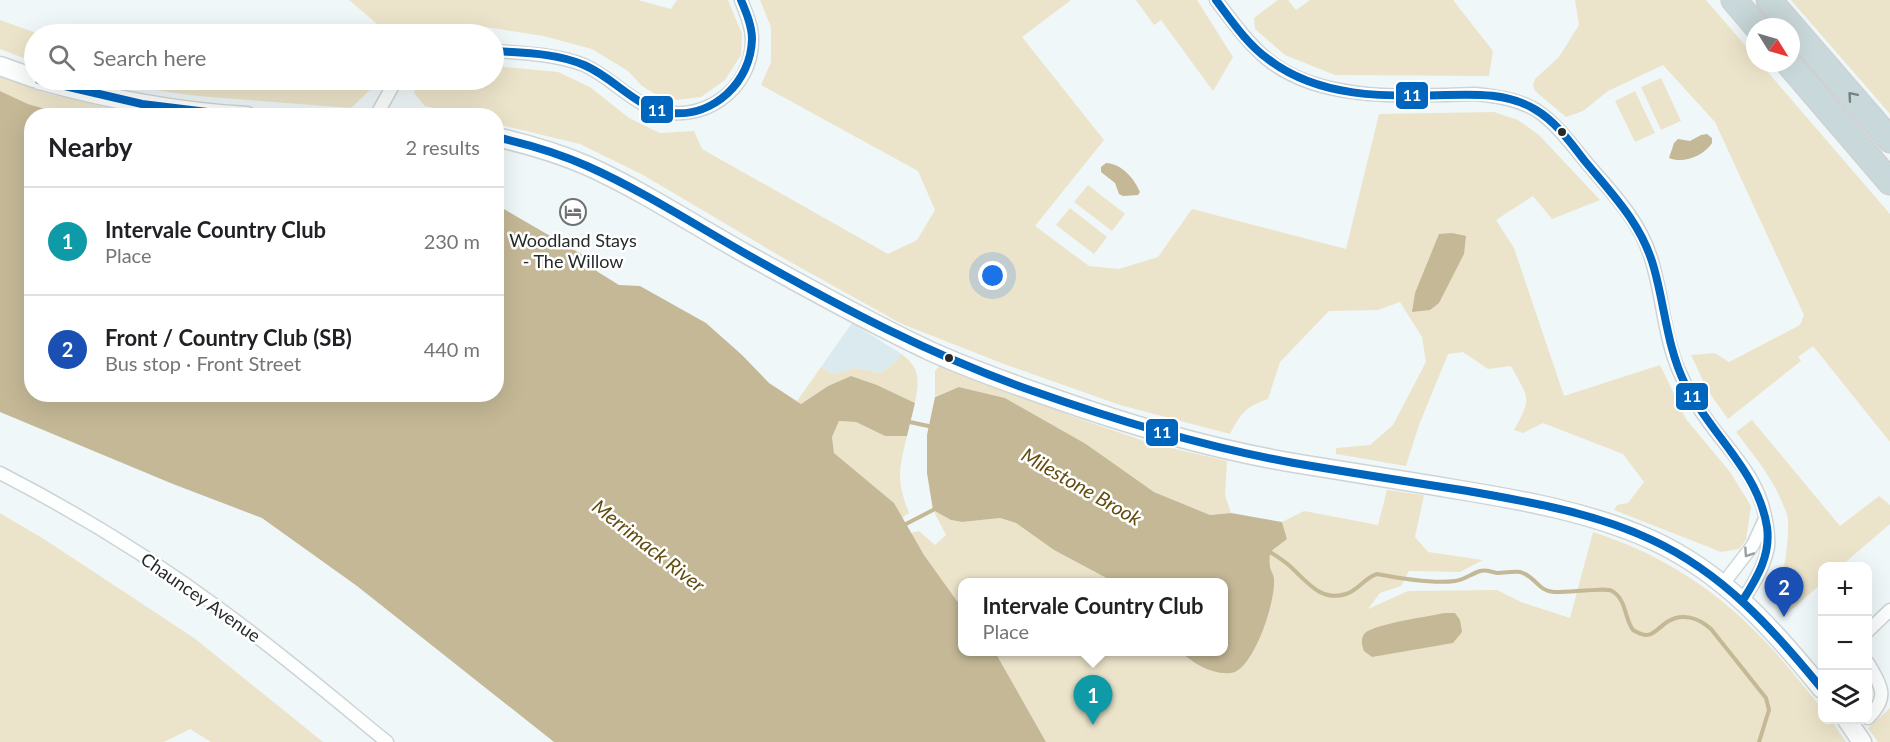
<!DOCTYPE html>
<meta charset="utf-8">
<style>
body{margin:0;font-family:Lato,sans-serif;background:#f2f2f2;color:#202124}
.controls{position:absolute;right:18px;bottom:18px;display:grid;overflow:hidden;border-radius:12px;box-shadow:0 6px 24px #0002}
.controls button{width:54px;height:54px;display:grid;place-items:center;padding:0;border:0;border-bottom:2px solid #e0e0e0;background:#fff;color:#202124;font:30px sans-serif}
.compass{position:absolute;left:1746px;top:18px;width:54px;height:54px;border-radius:50%;background:#fff;box-shadow:0 6px 24px #0002;rotate:127deg}
.you{position:absolute;left:993px;top:276px;width:21px;height:21px;margin:-15px;border:4px solid #fff;border-radius:50%;background:#1a73e8;box-shadow:0 0 0 9px #1a73e833}
.badge{display:grid;place-items:center;width:39px;height:39px;border-radius:50%;background:#6c7273;color:#fff;font-size:20px;font-weight:700}
.pin{position:absolute;translate:-50% -50px;filter:drop-shadow(0 2px 3px #0008)}
.pin::after{content:'';position:absolute;top:32px;width:21px;height:18px;background:inherit;clip-path:polygon(0 0,100% 0,50% 100%)}
.popup{position:absolute;left:958px;top:578px;width:270px;height:78px;box-sizing:border-box;display:grid;place-content:center;border-radius:12px;background:#fff;filter:drop-shadow(0 2px 4px #0005);font-size:20px;white-space:nowrap;color:#757577}
.popup b{font-size:22px;color:#202124}
.popup::after{content:'';position:absolute;left:50%;top:100%;margin-left:-12px;border:12px solid transparent;border-top-color:#fff}
.list{margin:0;padding:0;list-style:none}
h2{display:flex;justify-content:space-between;align-items:center;height:78px;margin:0;padding:0 24px;font-size:26px}
h2 small{font-size:20px;font-weight:400;color:#757577}
.list li{display:grid;grid-template-columns:39px 1fr auto;gap:18px;align-items:center;box-sizing:border-box;height:108px;padding:0 24px;border-top:2px solid #e0e0e0}
.list b{display:block;font-size:22px;white-space:nowrap}
.list p{margin:0;font-size:20px;white-space:nowrap;color:#757577}
.list em{font-size:20px;font-style:normal;color:#757577}
.icon{flex:none;width:33px;height:33px;fill:none;stroke:currentColor;stroke-width:2;stroke-linecap:round;stroke-linejoin:round}
.map{position:relative;flex:none;width:1890px;height:742px;overflow:hidden}
.search{position:absolute;background:#fff;box-shadow:0 6px 24px #0002;left:24px;top:24px;width:480px;height:66px;display:flex;align-items:center;gap:15px;box-sizing:border-box;padding:0 21px;border-radius:33px;color:#757577;font-size:22px}
.panel{position:absolute;background:#fff;box-shadow:0 6px 24px #0002;left:24px;top:108px;width:480px;height:294px;border-radius:24px}
.map>svg:first-child{display:block}
.built{fill:#daeaef}
.green{fill:#ece4ca}
.water{fill:#c4b896}
.lines{fill:none;stroke-linecap:round;stroke-linejoin:round}
.stream{stroke:#c4b896;stroke-width:4}
.street-casing{stroke:#ced4d6;stroke-width:15}
.secondary-casing{stroke:#ced4d6;stroke-width:21}
.highway-casing{stroke:#ced1d2;stroke-width:27}
.street{stroke:#fdfefe;stroke-width:12}
.secondary{stroke:#fdfefe;stroke-width:18}
.highway{stroke:#c9d8da;stroke-width:24}
.bus-1-casing{stroke:#fff;stroke-width:12}
.bus-1{stroke:#0065bd;stroke-width:8}
.oneway{stroke:#778182}
.oneway2{stroke:#9c9f9f}
.bus-dot{fill:#252a2b;stroke:#fff;stroke-width:2}
.labels{text-anchor:middle;dominant-baseline:central;stroke-width:5;stroke-linejoin:round;paint-order:stroke}
.poi-label{font-size:18px;fill:#252a2b;stroke:#fff}
.street-label{font-size:18px;fill:#252a2b;stroke:#fff}
.water-label{font-size:20px;font-style:italic;fill:#624c0e;stroke:#fff}
.line-badge{stroke:#fff;stroke-width:2}
.badge-label{font-size:16px;text-anchor:middle;font-weight:bold;fill:#fff}
</style>
<div class="map">
<svg width="1890" height="742" viewBox="0 0 1890 742">
<rect width="100%" height="100%" fill="#eff7f9"/>
<path class="built" d="M852,323L900,353L898,360L881,373L855,368L833,374L821,367Z"/>
<path class="green" d="M349,0H638L671,9L677,0H728L742,34L741,55L725,80L701,97L676,100L657,95L642,86L628,71L592,49L543,36L486,27L434,30L424,34H386L376,23Z
M760,0H1071L1022,37L1104,140L1035,226L1089,266L1119,269L1158,257L1192,209L1346,249L1379,114L1494,112L1518,120L1539,135L1600,200L1552,219L1533,196L1496,220L1514,248L1564,396L1660,365L1686,419L1730,472L1751,506L1746,540L1739,549L1721,552L1614,510L1617,505L1628,503L1644,482L1623,454L1543,423L1523,433L1514,430C1533,397 1528,398 1511,366L1488,369L1463,352L1448,354L1419,425L1406,466L1336,454V448L1370,445L1393,425L1426,362L1422,337L1400,302L1378,310L1329,311L1280,362L1268,399C1245,407 1241,413 1230,434L1120,405L1004,364L902,324L785,259L643,175L580,144L497,124L496,116L464,115L425,106L414,93L417,80H494V66L558,72L590,87L629,118L660,133L694,131L702,149L888,254L917,240L935,210L918,171L761,85L771,62V27Z
M1136,0H1197L1233,57L1213,91L1161,20L1154,25Z
M1278,0H1288L1296,10L1310,0H1453L1493,51L1489,76L1335,75L1285,55L1255,29L1254,18Z
M1575,0H1706L1755,57V63H1760L1890,214V442L1813,346L1798,357L1801,361L1728,419L1708,391L1691,355L1715,353L1729,362L1800,325L1804,315L1715,122L1663,65L1608,91L1583,111L1566,117L1535,91L1533,85L1535,79L1559,57L1579,25Z
M1791,0H1890V114Z
M0,20L39,34H34V62L0,49Z
M0,75L45,93L140,115H66L28,104L0,91Z
M1661,78L1681,121L1661,130L1641,87Z
M93,80H206L259,87L333,89L343,80H375L371,89L351,108L197,96L105,83Z
M1635,91L1655,133L1635,142L1615,101Z
M1088,185L1125,214L1112,231L1074,202Z
M1070,208L1107,237L1094,254L1056,225Z
M900,353C921,368 919,380 915,403L877,385L851,376L828,386L801,404L797,401L821,367L833,374L855,368L881,373L898,360Z
M940,365L1077,418L1150,443L1227,461L1225,495L1231,513L1210,515L1154,492L1086,444L1005,398L960,387L935,396V371Z
M1752,420L1840,526L1879,496L1890,505V524L1841,566H1822V583L1782,618C1777,582 1790,554 1788,520C1788,514 1784,508 1782,502C1770,474 1754,456 1736,432Z
M839,421L856,422L885,436H907C899,469 896,480 909,513L902,518L894,503L834,453L832,437Z
M1387,490L1424,495L1415,537L1428,552L1483,560L1460,572L1409,571L1401,586L1380,593L1368,609L1408,591L1497,590L1521,602L1570,618L1593,532C1656,552 1713,587 1759,635C1782,658 1802,684 1822,709V720H1831L1846,742H1046L995,652H1180C1198,666 1208,670 1232,673L1274,579L1269,566L1270,552L1287,539L1282,522L1304,511L1378,525Z
M933,510L951,520L962,522L1000,518L1016,523L1054,550L1114,582H962V608L924,555L911,533L919,531L935,545L946,535Z
M0,513L47,541L194,638L323,742H211L190,729L164,742H0Z
M1890,708V742H1878L1868,728Z"/>
<path class="water" d="M0,91L28,104L66,115L32,116V394H496L497,205L583,255L598,272L619,285L640,286L706,323L742,355L769,383L801,404L828,386L851,376L877,385L915,403L907,436H885L856,422L839,421L832,437L834,453L894,503L924,555L962,608V652H995L1046,742H554L357,586L262,518L173,484L0,412Z
M1707,134L1712,138V143C1704,156 1683,164 1669,158L1674,143L1678,139L1690,141L1701,135Z
M1106,163C1122,164 1134,178 1140,192L1138,195L1123,196L1119,194L1115,183L1101,172V167Z
M1452,233L1466,236L1464,254L1439,303L1430,310L1412,312L1415,293L1439,234Z
M959,387L1005,398L1086,444L1154,492L1210,515L1231,513L1282,522L1287,539L1270,552C1270,556 1269,562 1270,566C1270,570 1274,575 1274,579C1276,600 1254,670 1231,673C1211,675 1194,663 1180,652H1224V582H1114L1054,550L1016,523L1000,518L962,522L951,520L933,510L927,473V435L935,397Z
M1445,613H1455L1460,620L1462,632L1453,643L1372,657L1364,651C1362,645 1360,639 1365,633C1375,624 1430,616 1445,613Z"/>
<g class="lines">
<path class="stream" d="M905,421L933,427
M906,524L933,510
M1265,553L1270,552C1278,557 1287,563 1293,569C1308,583 1322,602 1346,594C1359,590 1364,578 1377,574C1398,578 1434,584 1455,581C1464,580 1471,574 1480,571C1486,569 1491,572 1497,573C1505,573 1513,571 1520,572C1536,576 1537,591 1554,592C1565,593 1607,587 1612,591C1627,600 1624,618 1633,630C1638,633 1645,637 1651,634C1657,631 1661,626 1667,622C1682,612 1699,618 1711,629L1766,698L1769,710L1759,742"/>
<defs>
<path id="street" d="M1216,0C1232,21 1247,42 1267,59C1320,103 1410,96 1475,94C1496,96 1517,99 1536,110C1556,123 1571,144 1586,162C1610,191 1638,218 1650,255C1663,293 1663,336 1680,373C1688,391 1698,408 1710,424C1732,454 1757,477 1765,516C1767,526 1769,536 1768,547C1764,567 1754,583 1743,600
M494,51C523,53 555,54 584,65C609,76 628,99 653,109C701,126 753,90 752,39C752,26 746,13 741,0
M376,116L396,80
M0,473C76,512 151,558 220,609C278,651 332,697 387,742
M1723,584L1753,545L1765,519
M1868,631L1890,610
M1868,663C1881,686 1890,697 1868,718"/>
<path id="secondary" d="M0,66L34,78
M39,80C108,99 175,112 247,116
M496,137C527,144 558,153 588,166C643,191 694,225 748,255C808,288 868,322 930,351C970,369 1012,384 1053,398C1132,426 1212,449 1294,463C1348,472 1401,480 1454,489C1521,500 1590,512 1652,540C1724,573 1773,629 1822,689
M1847,720L1862,742"/>
<path id="highway" d="M1734,0L1757,27
M1769,0L1890,140
M1788,63L1890,182"/>
</defs>
<use href="#street" class="street-casing"/>
<use href="#secondary" class="secondary-casing"/>
<use href="#highway" class="highway-casing"/>
<use href="#street" class="street"/>
<use href="#secondary" class="secondary"/>
<use href="#highway" class="highway"/>
<defs>
<path id="bus-1" d="M1216,0C1231,20 1247,44 1268,59C1318,98 1385,97 1446,95C1476,94 1509,93 1536,110C1556,122 1570,142 1584,160C1612,194 1642,224 1654,268C1665,307 1667,347 1685,384C1710,434 1758,470 1767,527C1771,555 1757,578 1743,600
M494,51C524,53 556,53 584,65C615,78 636,109 671,113C714,117 751,82 752,39C752,26 746,12 741,0
M39,80L142,104L240,116
M496,137C527,144 558,153 587,166C643,191 695,225 748,255C840,307 932,356 1033,391C1118,421 1205,447 1294,463C1352,473 1410,482 1468,491C1530,502 1595,513 1652,540C1723,573 1774,630 1822,689"/>
</defs>
<use href="#bus-1" class="bus-1-casing"/>
<use href="#bus-1" class="bus-1"/>
</g>
<defs><path id="oneway-chevron" d="M-2-3.5L2.5 0L-2 3.5" fill="none" stroke-width="1.6" stroke-linecap="round" stroke-linejoin="round" transform="scale(1.5)"/></defs>
<use class="oneway" href="#oneway-chevron" transform="translate(1852 96) rotate(-131)"/>
<use class="oneway2" href="#oneway-chevron" transform="translate(1748 553) rotate(124)"/>
<defs>
<symbol id="hotel-ring" viewBox="-11 -11 22 22"><circle r="9.5" fill="#fff" stroke="#6c7273" stroke-width="1.5"/><path d="M-6-4.5h1.5V1H6V5H4.5V3h-9V5H-6ZM-4 0a1.8 1.8 0 1 1 3.6 0ZM.5 0V-2.5h3Q6-2.5 6 0Z" fill="#6c7273"/></symbol>
</defs>
<g fill-rule="evenodd">
<use href="#hotel-ring" x="558" y="197" width="30" height="30"/>
</g>
<g class="bus-dot">
<circle cx="1562" cy="132" r="5"/>
<circle cx="949" cy="358" r="5"/>
</g>
<g class="labels">
<g class="poi-label">
<text x="573" y="240">Woodland Stays<tspan x="573" dy="21">- The Willow</tspan></text>
</g>
<g class="street-label">
<text transform="translate(201 597) rotate(35)">Chauncey Avenue</text>
</g>
<g class="water-label">
<text transform="translate(1082 486) rotate(30)">Milestone Brook</text>
<text transform="translate(649 545) rotate(38)">Merrimack River</text>
</g>
</g>
<g class="line-badge">
<rect x="1395" y="81" width="34" height="29" rx="6" fill="#0065bd"/>
<rect x="640" y="95" width="34" height="29" rx="6" fill="#0065bd"/>
<rect x="1675" y="382" width="34" height="29" rx="6" fill="#0065bd"/>
<rect x="1145" y="418" width="34" height="29" rx="6" fill="#0065bd"/>
</g>
<g class="badge-label">
<text x="1412" y="101">11</text>
<text x="657" y="116">11</text>
<text x="1692" y="402">11</text>
<text x="1162" y="438">11</text>
</g>
</svg>
<div class="controls">
<button>+</button>
<button>−</button>
<button><svg class="icon" aria-label="layers" viewBox="0 0 24 24"><path d="M12 4l9 5-9 5-9-5zM3 14l9 5 9-5"/></svg></button>
</div>
<svg class="compass" viewBox="-18 -18 36 36"><path d="M0-13l5 13h-10z" fill="#e53935"/><path d="M0 13l5-13h-10z" fill="#757577"/></svg>
<div class="you"></div>
<div class="pin badge" style="left:1093px;top:725px;background:#0f9aa8">1</div>
<div class="popup"><b>Intervale Country Club</b>Place</div>
<div class="pin badge" style="left:1784px;top:617px;background:#1a4fb4">2</div>
<div class="search"><svg class="icon" aria-label="search" viewBox="0 0 24 24"><circle cx="10" cy="10" r="6"/><path d="M15 15l6 6"/></svg>Search here</div>
<section class="panel">
<h2>Nearby<small>2 results</small></h2>
<ul class="list">
<li><span class="badge" style="background:#0f9aa8">1</span><div><b>Intervale Country Club</b><p>Place</p></div><em>230 m</em></li>
<li><span class="badge" style="background:#1a4fb4">2</span><div><b>Front / Country Club (SB)</b><p>Bus stop · Front Street</p></div><em>440 m</em></li>
</ul>
</section>
</div>
